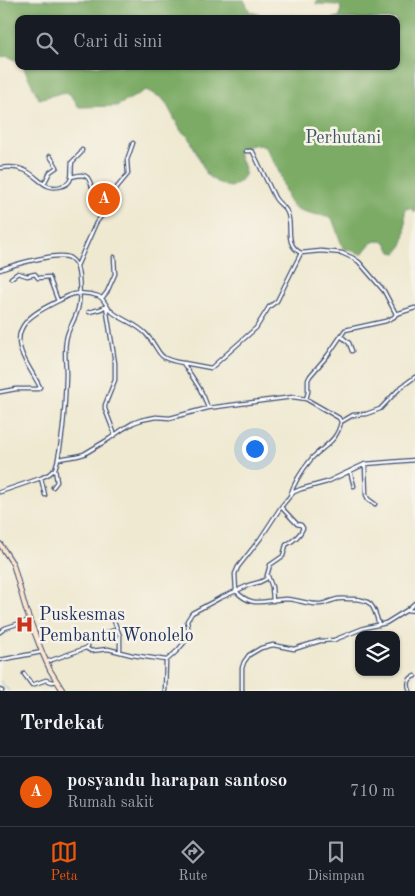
<!DOCTYPE html>
<html lang="id">
<style>
body{margin:0;font-family:"Old Standard TT",serif;background:#20242c;color:#f1f3f6}
.controls{position:absolute;right:15px;bottom:15px;display:grid;overflow:hidden;border-radius:10px;box-shadow:0 1px 4px #0004}
.controls button{width:45px;height:45px;display:grid;place-items:center;padding:0;border:0;border-bottom:1px solid #363941;background:#171b24;color:#f1f3f6;font:25px sans-serif}
.you{position:absolute;left:254px;top:448px;width:18px;height:18px;margin:-12px;border:4px solid #fff;border-radius:50%;background:#1a73e8;box-shadow:0 0 0 8px #1a73e833}
.badge{display:grid;place-items:center;width:32px;height:32px;border-radius:50%;background:#ea580c;color:#fff;font-size:16px;font-weight:700}
.pin{position:absolute;translate:-50% -50%;border:2px solid #fff;box-shadow:0 1px 5px #0006}
.list{margin:0;padding:0;list-style:none}
h2{display:flex;justify-content:space-between;align-items:center;height:65px;margin:0;padding:0 20px;font-size:21px}
h2 small{font-size:16px;font-weight:400;color:#9ea1a6}
.list li{display:grid;grid-template-columns:32px 1fr auto;gap:15px;align-items:center;box-sizing:border-box;height:70px;padding:0 20px;border-top:1px solid #363941}
.list b{display:block;font-size:19px;white-space:nowrap}
.list p{margin:0;font-size:16px;white-space:nowrap;color:#9ea1a6}
.list em{font-size:16px;font-style:normal;color:#9ea1a6}
.icon{flex:none;width:28px;height:28px;fill:none;stroke:currentColor;stroke-width:2;stroke-linecap:round;stroke-linejoin:round}
.map{position:relative;flex:none;width:415px;height:691px;overflow:hidden}
.search{position:absolute;background:#171b24;box-shadow:0 1px 4px #0004;left:15px;right:15px;top:15px;height:55px;display:flex;align-items:center;gap:12px;box-sizing:border-box;padding:0 18px;border-radius:10px;color:#9ea1a6;font-size:19px}
.sheet{height:135px;background:#171b24}
nav{display:flex;justify-content:space-around;align-items:center;box-sizing:border-box;height:70px;border-top:1px solid #363941;background:#171b24;font-size:14px;color:#9ea1a6}
nav a{display:grid;justify-items:center;gap:2px}
nav .on{color:#ea580c}
.map>svg:first-child{display:block}
.forest{fill:#7cab65;stroke:#4c6d62}
.lines{fill:none;stroke-linecap:round;stroke-linejoin:round}
.stream{stroke:#6ea1d9;stroke-width:1}
.street-casing{stroke:#3b4b6f;stroke-width:5}
.secondary-casing{stroke:#3b4b6f;stroke-width:6}
.street{stroke:#fff;stroke-width:2.5}
.secondary{stroke:#fbe5cf;stroke-width:4}
.labels{text-anchor:middle;dominant-baseline:central;stroke-width:5;stroke-linejoin:round;paint-order:stroke}
.park-label{font-size:18px;fill:#3b5563;stroke:#f7f3e8}
.poi-label{font-size:18px;fill:#1b2f5e;stroke:#f7f3e8;text-anchor:start}
</style>
<div class="map">
<svg width="415" height="691" viewBox="0 0 415 691">
<rect width="100%" height="100%" fill="#f7f3e8"/>
<filter id="ink" filterUnits="userSpaceOnUse"><feTurbulence type="fractalNoise" baseFrequency=".02" numOctaves="2"/><feDisplacementMap in="SourceGraphic" scale="10" xChannelSelector="R" yChannelSelector="G"/><feConvolveMatrix kernelMatrix="1 2 1 2 8 2 1 2 1" color-interpolation-filters="sRGB"/></filter>
<filter id="wash" filterUnits="userSpaceOnUse"><feTurbulence type="fractalNoise" baseFrequency=".0096" numOctaves="4" result="noise"/><feDisplacementMap in="SourceGraphic" scale="20" xChannelSelector="R" yChannelSelector="G"/><feGaussianBlur stdDeviation="1.12" result="paint"/><feColorMatrix in="noise" values="0 0 0 0 0 0 0 0 0 0 0 0 0 0 0 0 0 1.4 0 .05"/><feComposite in="paint" operator="in"/></filter>
<g filter="url(#wash)">
<rect width="100%" height="100%" fill="#efe9d1"/>
<path class="forest" d="M0,0H244L250,12L277,19H19V62C12,58 8,55 0,57Z
M317,0H415V212L410,208L405,209C405,223 408,244 396,253L391,252L386,242C371,239 371,243 362,254L343,248L332,218C322,215 302,213 294,207C285,200 284,184 280,174C276,165 270,155 265,146L250,144L238,152C239,158 242,162 244,168C247,178 237,184 230,187C221,184 214,181 207,175L189,137L181,131L166,103L162,98L146,90L117,106L79,107L69,94L61,93L39,99L23,66H396V19H333L340,16L341,8L339,5L316,4Z"/>
<g class="lines">
<path class="stream" d="M0,681L9,691"/>
</g>
</g>
<g filter="url(#ink)">
<g class="lines">
<defs>
<path id="street" d="M246,151H251L253,152L275,198C278,203 283,206 286,210C295,224 282,243 301,253
M0,168C7,167 17,167 24,170C39,176 44,192 62,186C66,185 70,182 71,178C72,173 71,168 72,162L81,153L82,150
M71,177C76,176 83,173 87,177C91,180 99,209 101,216
M44,184L50,172L57,167L50,156
M77,266L96,223L104,213L109,197L128,174L127,160L133,143
M0,270C12,265 60,251 70,258C73,260 76,264 77,267C80,277 81,302 77,312C74,322 67,330 66,341C64,352 66,363 66,375C65,403 64,431 58,458
M11,278L18,273L27,276L35,274L38,278L49,277L58,301
M103,297L107,292L115,274L114,257
M89,312L101,309L106,306L115,363V380L105,405V409L115,435
M341,336L349,343L352,351
M184,363L211,368L256,328L269,307L277,301L301,253L321,251L342,253L353,258L359,262L384,291L396,314
M0,392L16,389H38L40,387C35,377 28,367 23,356C7,321 43,309 68,296C76,292 90,293 98,296C104,298 106,306 110,310C120,320 136,323 146,334C163,352 153,358 183,363C194,380 202,389 208,408
M306,399L308,392V380L310,376L328,355L345,330L386,321L394,317L396,314L415,308
M365,464L366,495L368,499L375,504
M350,471L354,486
M41,478L45,495
M53,487L57,482L55,469
M0,492L41,478L49,474L55,469L58,459L77,456L84,454L109,439L123,429L133,423L141,420L156,417L170,418L208,408L293,397L306,399L339,418L341,422
M290,496C294,482 303,469 312,458C325,445 337,441 341,422L353,415L366,414L380,409L400,388L415,377
M281,507L297,524L301,525L303,528C300,536 293,541 286,545L283,556L270,565L266,579L260,582L249,585L236,591C252,609 265,600 286,599C297,599 308,605 320,604C325,604 329,601 334,600C339,598 344,599 349,599C371,598 374,605 379,625
M268,576L272,587L273,601
M407,610L415,603
M114,621L120,636V651
M0,632L5,628L29,620
M86,648L88,646V640L91,638L117,629
M0,660L42,652
M46,662L86,648L91,651L108,649L132,655L166,660
M24,674L32,685L46,680L52,682L57,681
M0,690L2,691
M165,691L166,661L178,650L188,638L189,633L187,621L192,613L220,598L236,591L235,574L238,567L260,539L281,507L290,496L294,492L301,489L327,482L365,464L415,460
M242,691V668L244,662L249,655L261,648L273,645L294,649L320,641L334,640L364,628L386,623L407,610L415,611
M410,691C407,685 408,678 415,676"/>
<path id="secondary" d="M0,544L13,564L26,610L42,652L50,670L63,691"/>
</defs>
<use href="#street" class="street-casing"/>
<use href="#secondary" class="secondary-casing"/>
<use href="#street" class="street"/>
<use href="#secondary" class="secondary"/>
</g>
</g>
<defs>
<symbol id="hospital-bare" viewBox="-9 -9 18 18"><path d="M-5-5h3v3.5h4V-5h3V5h-3V1.5h-4V5h-3Z" fill="#c8321e" stroke="#f7f3e8" stroke-width="2.5" paint-order="stroke"/></symbol>
</defs>
<g fill-rule="evenodd">
<use href="#hospital-bare" x="12" y="612" width="25" height="25"/>
</g>
<g class="labels">
<g class="park-label">
<text x="343" y="138">Perhutani</text>
</g>
<g class="poi-label">
<text x="39" y="615">Puskesmas<tspan x="39" dy="21">Pembantu Wonolelo</tspan></text>
</g>
</g>
</svg>
<div class="controls">
<button><svg class="icon" aria-label="layers" viewBox="0 0 24 24"><path d="M12 4l9 5-9 5-9-5zM3 14l9 5 9-5"/></svg></button>
</div>
<div class="you"></div>
<div class="pin badge" style="left:104px;top:199px">A</div>
<div class="search"><svg class="icon" aria-label="search" viewBox="0 0 24 24"><circle cx="10" cy="10" r="6"/><path d="M15 15l6 6"/></svg>Cari di sini</div>
</div>
<section class="sheet">
<h2>Terdekat<small></small></h2>
<ul class="list">
<li><span class="badge">A</span><div><b>posyandu harapan santoso</b><p>Rumah sakit</p></div><em>710 m</em></li>
</ul>
</section>
<nav>
<a class="on"><svg class="icon" aria-label="map" viewBox="0 0 24 24"><path d="M3 6l6-2 6 2 6-2v14l-6 2-6-2-6 2zM9 4v14M15 6v14"/></svg>Peta</a>
<a><svg class="icon" aria-label="directions" viewBox="0 0 24 24"><path d="M12 3l9 9-9 9-9-9zM9 14v-3h6M13 9l2 2-2 2"/></svg>Rute</a>
<a><svg class="icon" aria-label="saved" viewBox="0 0 24 24"><path d="M7 4h10v16l-5-4-5 4z"/></svg>Disimpan</a>
</nav>
